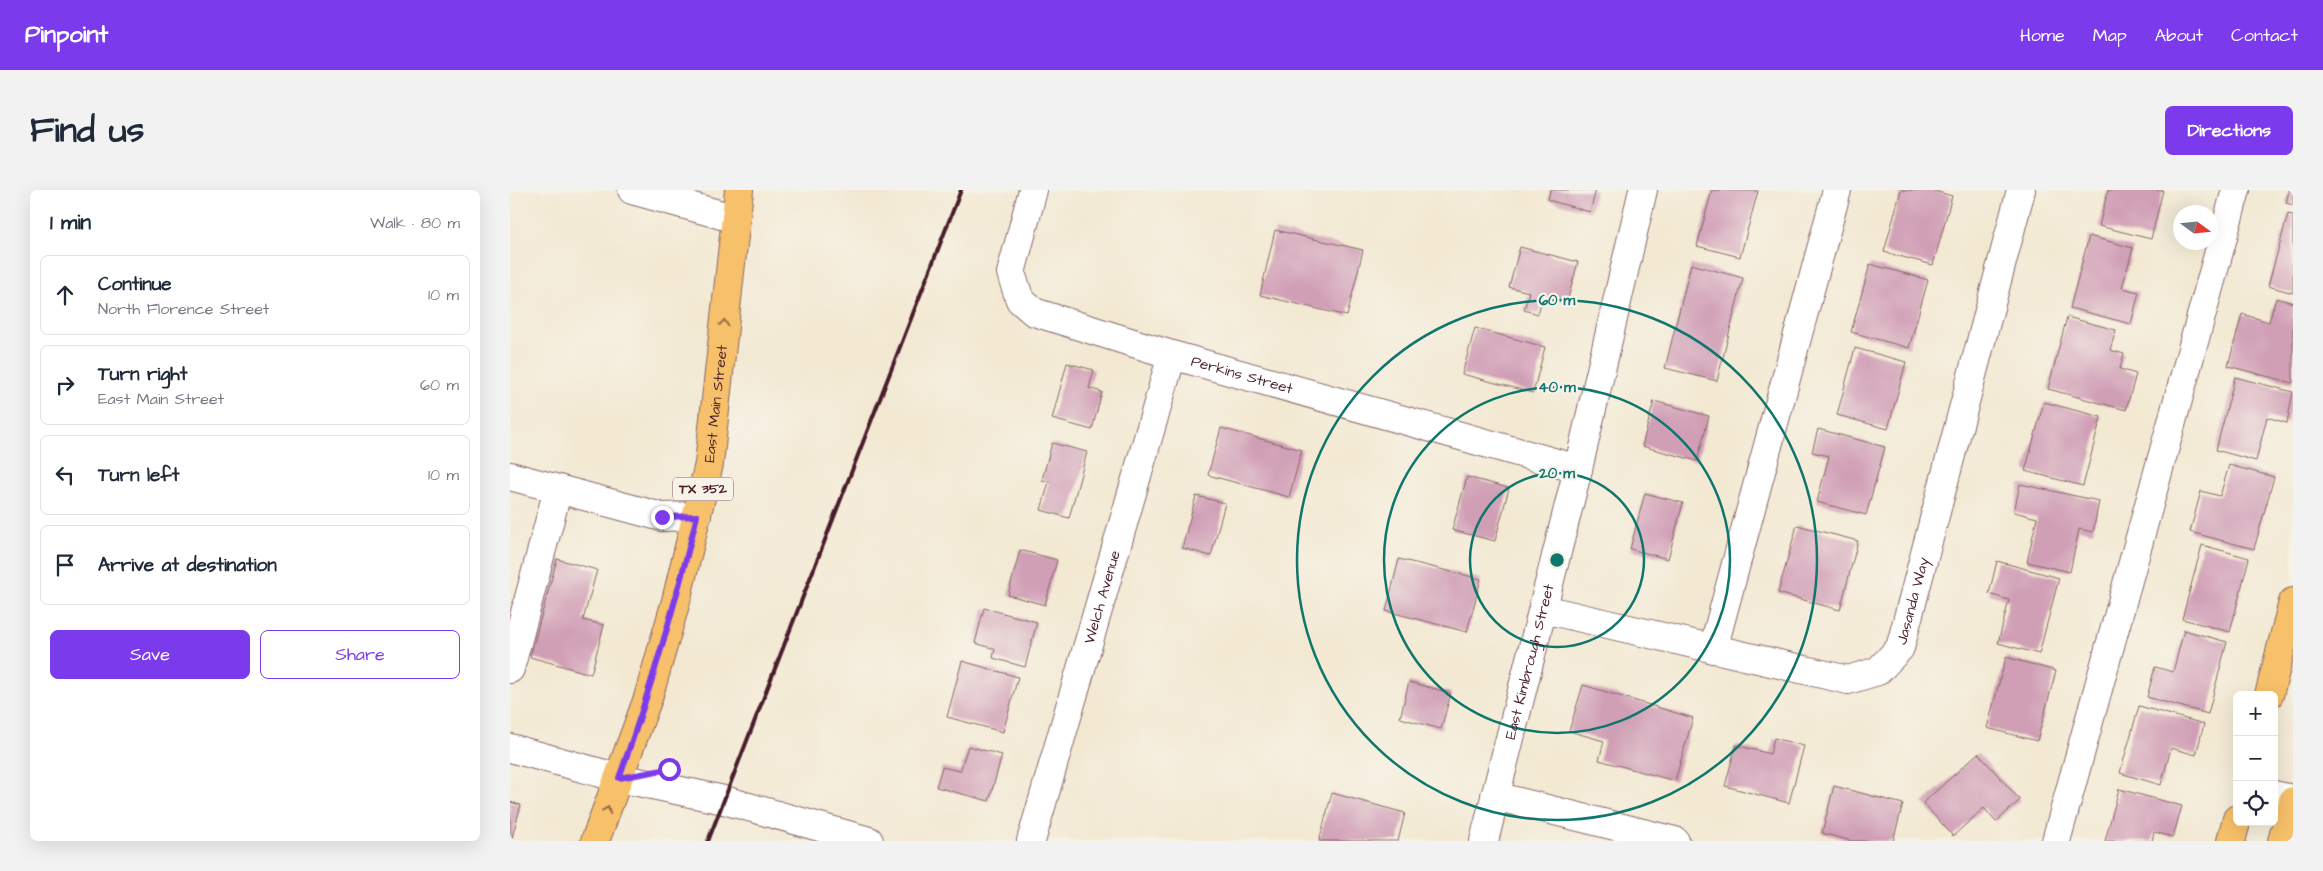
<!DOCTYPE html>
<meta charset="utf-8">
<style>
body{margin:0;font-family:"Architects Daughter",sans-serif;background:#f2f2f3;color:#1f2937}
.controls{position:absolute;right:15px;bottom:15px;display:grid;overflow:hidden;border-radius:8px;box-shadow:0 5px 20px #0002}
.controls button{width:45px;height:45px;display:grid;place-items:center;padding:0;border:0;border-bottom:1px solid #e0e1e3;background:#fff;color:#1f2937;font:25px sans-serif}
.compass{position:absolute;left:1663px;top:15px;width:45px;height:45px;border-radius:50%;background:#fff;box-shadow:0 5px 20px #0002;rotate:105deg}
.stop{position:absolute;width:15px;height:15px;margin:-11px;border:4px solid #7c3aed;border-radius:50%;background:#fff}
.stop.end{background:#7c3aed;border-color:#fff;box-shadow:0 1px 5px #0008}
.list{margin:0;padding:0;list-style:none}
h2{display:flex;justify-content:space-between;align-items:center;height:65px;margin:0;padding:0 20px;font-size:21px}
h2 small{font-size:16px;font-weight:400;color:#747a83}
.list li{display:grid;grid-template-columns:32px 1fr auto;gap:15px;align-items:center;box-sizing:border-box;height:80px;margin:0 10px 10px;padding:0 10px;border:1px solid #e0e1e3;border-radius:8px}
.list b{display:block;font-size:19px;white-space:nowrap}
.list p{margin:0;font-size:16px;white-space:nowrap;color:#747a83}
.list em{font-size:16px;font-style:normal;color:#747a83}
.actions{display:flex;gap:10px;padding:15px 20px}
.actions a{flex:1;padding:11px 0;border:1px solid #7c3aed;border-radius:8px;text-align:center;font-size:18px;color:#7c3aed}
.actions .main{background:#7c3aed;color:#fff}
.icon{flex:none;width:28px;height:28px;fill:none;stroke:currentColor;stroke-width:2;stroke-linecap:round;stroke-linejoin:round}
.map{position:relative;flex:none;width:1783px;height:651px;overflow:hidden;border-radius:8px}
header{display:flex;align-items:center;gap:30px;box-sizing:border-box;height:70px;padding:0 25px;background:#7c3aed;color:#fff}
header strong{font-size:24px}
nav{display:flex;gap:28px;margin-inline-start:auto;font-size:18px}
.intro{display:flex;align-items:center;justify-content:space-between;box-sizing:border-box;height:120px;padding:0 30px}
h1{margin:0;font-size:35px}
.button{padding:12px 22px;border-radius:8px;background:#7c3aed;color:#fff;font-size:18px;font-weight:700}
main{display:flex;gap:30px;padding:0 30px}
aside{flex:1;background:#fff;border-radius:8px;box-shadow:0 5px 20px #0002}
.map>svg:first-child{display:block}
.building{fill:#d09fb6}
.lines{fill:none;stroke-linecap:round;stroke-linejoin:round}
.minor-casing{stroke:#856666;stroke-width:30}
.major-casing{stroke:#856666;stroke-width:30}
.minor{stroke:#fff;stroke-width:28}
.major{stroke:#f7c06b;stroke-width:28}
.rail{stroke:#4a1f2b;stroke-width:4}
.oneway{stroke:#986748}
.route{stroke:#7c3aed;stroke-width:6}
.ring{fill:none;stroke:#0f766e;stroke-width:2.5}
.labels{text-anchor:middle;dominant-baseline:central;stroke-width:4.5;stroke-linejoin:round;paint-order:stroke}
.shield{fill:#f7f3e8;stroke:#7e5f64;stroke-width:1}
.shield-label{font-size:14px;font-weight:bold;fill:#4a1f2b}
.street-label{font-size:15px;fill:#4a1f2b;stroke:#f7f3e8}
.centre{fill:#0f766e;stroke:#f7f3e8;stroke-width:2.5}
.ring-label{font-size:15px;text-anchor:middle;font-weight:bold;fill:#0f766e;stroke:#f7f3e8;stroke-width:4.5;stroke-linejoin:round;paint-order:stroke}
</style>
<header>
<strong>Pinpoint</strong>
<nav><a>Home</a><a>Map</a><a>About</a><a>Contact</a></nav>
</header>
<div class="intro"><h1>Find us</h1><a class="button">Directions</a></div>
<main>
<aside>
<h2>1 min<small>Walk · 80 m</small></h2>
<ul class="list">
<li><svg class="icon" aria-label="ahead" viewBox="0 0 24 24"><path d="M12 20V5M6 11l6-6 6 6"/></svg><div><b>Continue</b><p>North Florence Street</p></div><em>10 m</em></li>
<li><svg class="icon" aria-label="right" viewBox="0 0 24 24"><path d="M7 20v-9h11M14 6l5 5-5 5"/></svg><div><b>Turn right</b><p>East Main Street</p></div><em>60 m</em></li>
<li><svg class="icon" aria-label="left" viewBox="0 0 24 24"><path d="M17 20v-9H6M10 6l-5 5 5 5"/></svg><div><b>Turn left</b></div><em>10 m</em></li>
<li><svg class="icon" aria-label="arrive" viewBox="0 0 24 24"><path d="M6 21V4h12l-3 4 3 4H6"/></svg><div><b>Arrive at destination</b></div></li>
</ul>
<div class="actions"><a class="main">Save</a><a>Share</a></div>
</aside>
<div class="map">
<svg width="1783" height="651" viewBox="0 0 1783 651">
<rect width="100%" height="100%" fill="#f7f3e8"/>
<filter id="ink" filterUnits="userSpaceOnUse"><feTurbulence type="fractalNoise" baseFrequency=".02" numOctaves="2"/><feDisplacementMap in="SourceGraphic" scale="10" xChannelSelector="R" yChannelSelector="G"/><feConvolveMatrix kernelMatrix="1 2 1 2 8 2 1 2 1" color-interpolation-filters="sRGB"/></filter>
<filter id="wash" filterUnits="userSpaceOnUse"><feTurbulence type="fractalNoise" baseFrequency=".0096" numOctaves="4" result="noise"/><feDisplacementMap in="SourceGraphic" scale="20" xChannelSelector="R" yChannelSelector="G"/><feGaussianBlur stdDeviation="1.12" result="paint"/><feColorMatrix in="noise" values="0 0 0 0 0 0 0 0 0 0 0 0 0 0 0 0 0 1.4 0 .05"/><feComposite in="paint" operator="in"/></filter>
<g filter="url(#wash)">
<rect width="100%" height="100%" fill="#f3e9d3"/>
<g id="blocks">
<path class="building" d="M1040,0H1086L1080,22L1038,10Z
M1202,0L1248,1L1230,67L1187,56Z
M1391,0H1421L1442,6L1423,75L1374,62Z
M1598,0H1653L1641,49L1589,36Z
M1779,0H1783V15L1776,13Z
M1778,24L1783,25V103L1758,96Z
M765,40L853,60L837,126L750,105Z
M1579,46L1623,58L1612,98L1629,102L1621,134L1560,118Z
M1010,57L1068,72L1057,112L1033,106L1028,124L1014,120L1019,102L999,97Z
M1181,74L1233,88L1207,191L1155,178Z
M1360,74L1418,90L1399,158L1341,142Z
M1766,108L1783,113V193L1718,176L1732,124L1759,132Z
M1557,127L1606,140L1600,160L1614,164L1610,179L1626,184L1616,220L1538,199Z
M965,138L1035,157L1023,203L952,184Z
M1345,158L1396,172L1378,239L1327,225Z
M557,173L584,180L579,198L592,202L582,240L542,229Z
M1725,187L1783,202L1777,233L1757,227L1746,271L1706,260Z
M1144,211L1199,226L1187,271L1132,256Z
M1534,212L1591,227L1573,296L1515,281Z
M711,238L792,260L779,307L698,285Z
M1308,239L1375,257L1356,325L1307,312L1319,266L1302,262Z
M542,253L577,262L559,328L531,320L539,292L532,290Z
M1719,275L1764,287L1744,359L1680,342L1691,301L1710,306Z
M957,287L999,298L985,351L942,340Z
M1510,294L1589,311L1583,342L1569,339L1560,382L1517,372L1527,328L1504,322Z
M1135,303L1173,313L1158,369L1120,359Z
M686,306L715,313L701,366L672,358Z
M1287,335L1348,351L1330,420L1268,403Z
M1692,355L1739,368L1720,442L1672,429Z
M510,360L547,370L535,415L498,405Z
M47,369L87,380L73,430L94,435L81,484L20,467Z
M889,369L971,389L957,442L876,421Z
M1487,371L1549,388L1529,464L1488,453L1499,410L1479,404Z
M474,418L527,432L515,477L483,468L485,459L465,453Z
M1674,440L1717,452L1698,524L1637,507L1645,477L1663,482Z
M1496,467L1546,481L1527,551L1477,538Z
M452,471L508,487L493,542L437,527Z
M899,492L941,503L931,539L890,528Z
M1073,495L1183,528L1165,591L1089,570L1094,551L1059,541Z
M1629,516L1694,534L1686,565L1661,558L1651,595L1610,583Z
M1264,548L1294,556L1279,613L1215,596L1226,555L1260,564Z
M458,556L492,565L479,611L426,597L432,577L450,581Z
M1468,563L1510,610L1486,632L1474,618L1443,646L1413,613Z
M1324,596L1393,614L1383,651H1341L1312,643Z
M1609,599L1672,616L1663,647L1644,642L1642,651H1595Z
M822,603L895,623L888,651H809Z
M0,612L11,615L1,651H0Z"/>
</g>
</g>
<g filter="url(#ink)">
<use href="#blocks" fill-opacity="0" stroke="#856666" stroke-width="1"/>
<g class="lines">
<defs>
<g id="minor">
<path d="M122,0L226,29"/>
<path id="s1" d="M523,0L501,83L510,110L524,122L662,165L1068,279"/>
<path d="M0,286L152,327L187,326"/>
<path id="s2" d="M1033,419L1338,490L1368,481L1390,458L1511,0"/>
<path d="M1203,459L1327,0"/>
<path d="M0,479L48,299"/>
<path d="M0,558L109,588L214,610L359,651"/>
<path d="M1764,605L1783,609"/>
<path d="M985,606L1165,651"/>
<path id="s3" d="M521,651L662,165"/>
<path id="s4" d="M974,651L1068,279L1133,0"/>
<path d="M1546,651L1726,0"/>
</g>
<g id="major">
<path d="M1759,505L1783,412"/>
<path id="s5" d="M85,651L138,508L166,411L199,274L229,0"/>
<path d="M1721,651L1727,629"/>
<path d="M1772,651L1783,611"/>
</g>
</defs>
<use href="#minor" class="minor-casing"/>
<use href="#major" class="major-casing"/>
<use href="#minor" class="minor"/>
<use href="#major" class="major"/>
<path class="rail" d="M198,651L451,0"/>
</g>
<defs><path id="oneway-chevron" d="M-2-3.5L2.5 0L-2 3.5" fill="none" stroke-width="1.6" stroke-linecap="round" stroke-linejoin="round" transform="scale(1.25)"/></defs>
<g class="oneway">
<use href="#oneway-chevron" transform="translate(214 133) rotate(-84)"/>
<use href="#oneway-chevron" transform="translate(97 620) rotate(-68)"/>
</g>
</g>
<g class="lines" filter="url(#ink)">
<path class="route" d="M152,327L187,326C165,415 140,502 109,588L159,579"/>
</g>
<g class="ring">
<circle cx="1047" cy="370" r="87"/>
<circle cx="1047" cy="370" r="173"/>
<circle cx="1047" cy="370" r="260"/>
</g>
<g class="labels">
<rect class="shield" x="163" y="287.5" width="60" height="23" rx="4"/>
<g class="shield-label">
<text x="193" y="299">TX 352</text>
</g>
<g class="street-label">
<text stroke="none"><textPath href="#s1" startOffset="350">Perkins Street</textPath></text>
<text stroke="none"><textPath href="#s5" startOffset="455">East Main Street</textPath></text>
<text stroke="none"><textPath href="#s3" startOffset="254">Welch Avenue</textPath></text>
<text stroke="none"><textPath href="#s2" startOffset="425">Jasanda Way</textPath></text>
<text stroke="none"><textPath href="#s4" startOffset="185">East Kimbrough Street</textPath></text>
</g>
</g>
<circle cx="1047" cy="370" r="8" class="centre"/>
<g class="ring-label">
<text x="1047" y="115">60 m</text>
<text x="1047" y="202">40 m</text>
<text x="1047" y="288">20 m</text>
</g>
</svg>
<div class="controls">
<button>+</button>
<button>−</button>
<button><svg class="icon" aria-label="locate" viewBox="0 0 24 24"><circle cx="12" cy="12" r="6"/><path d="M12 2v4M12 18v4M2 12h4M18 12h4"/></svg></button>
</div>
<svg class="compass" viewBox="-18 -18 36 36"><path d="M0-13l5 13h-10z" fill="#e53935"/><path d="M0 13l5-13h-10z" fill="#747a83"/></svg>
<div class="stop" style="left:159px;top:579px"></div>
<div class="stop end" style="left:152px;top:327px"></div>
</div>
</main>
